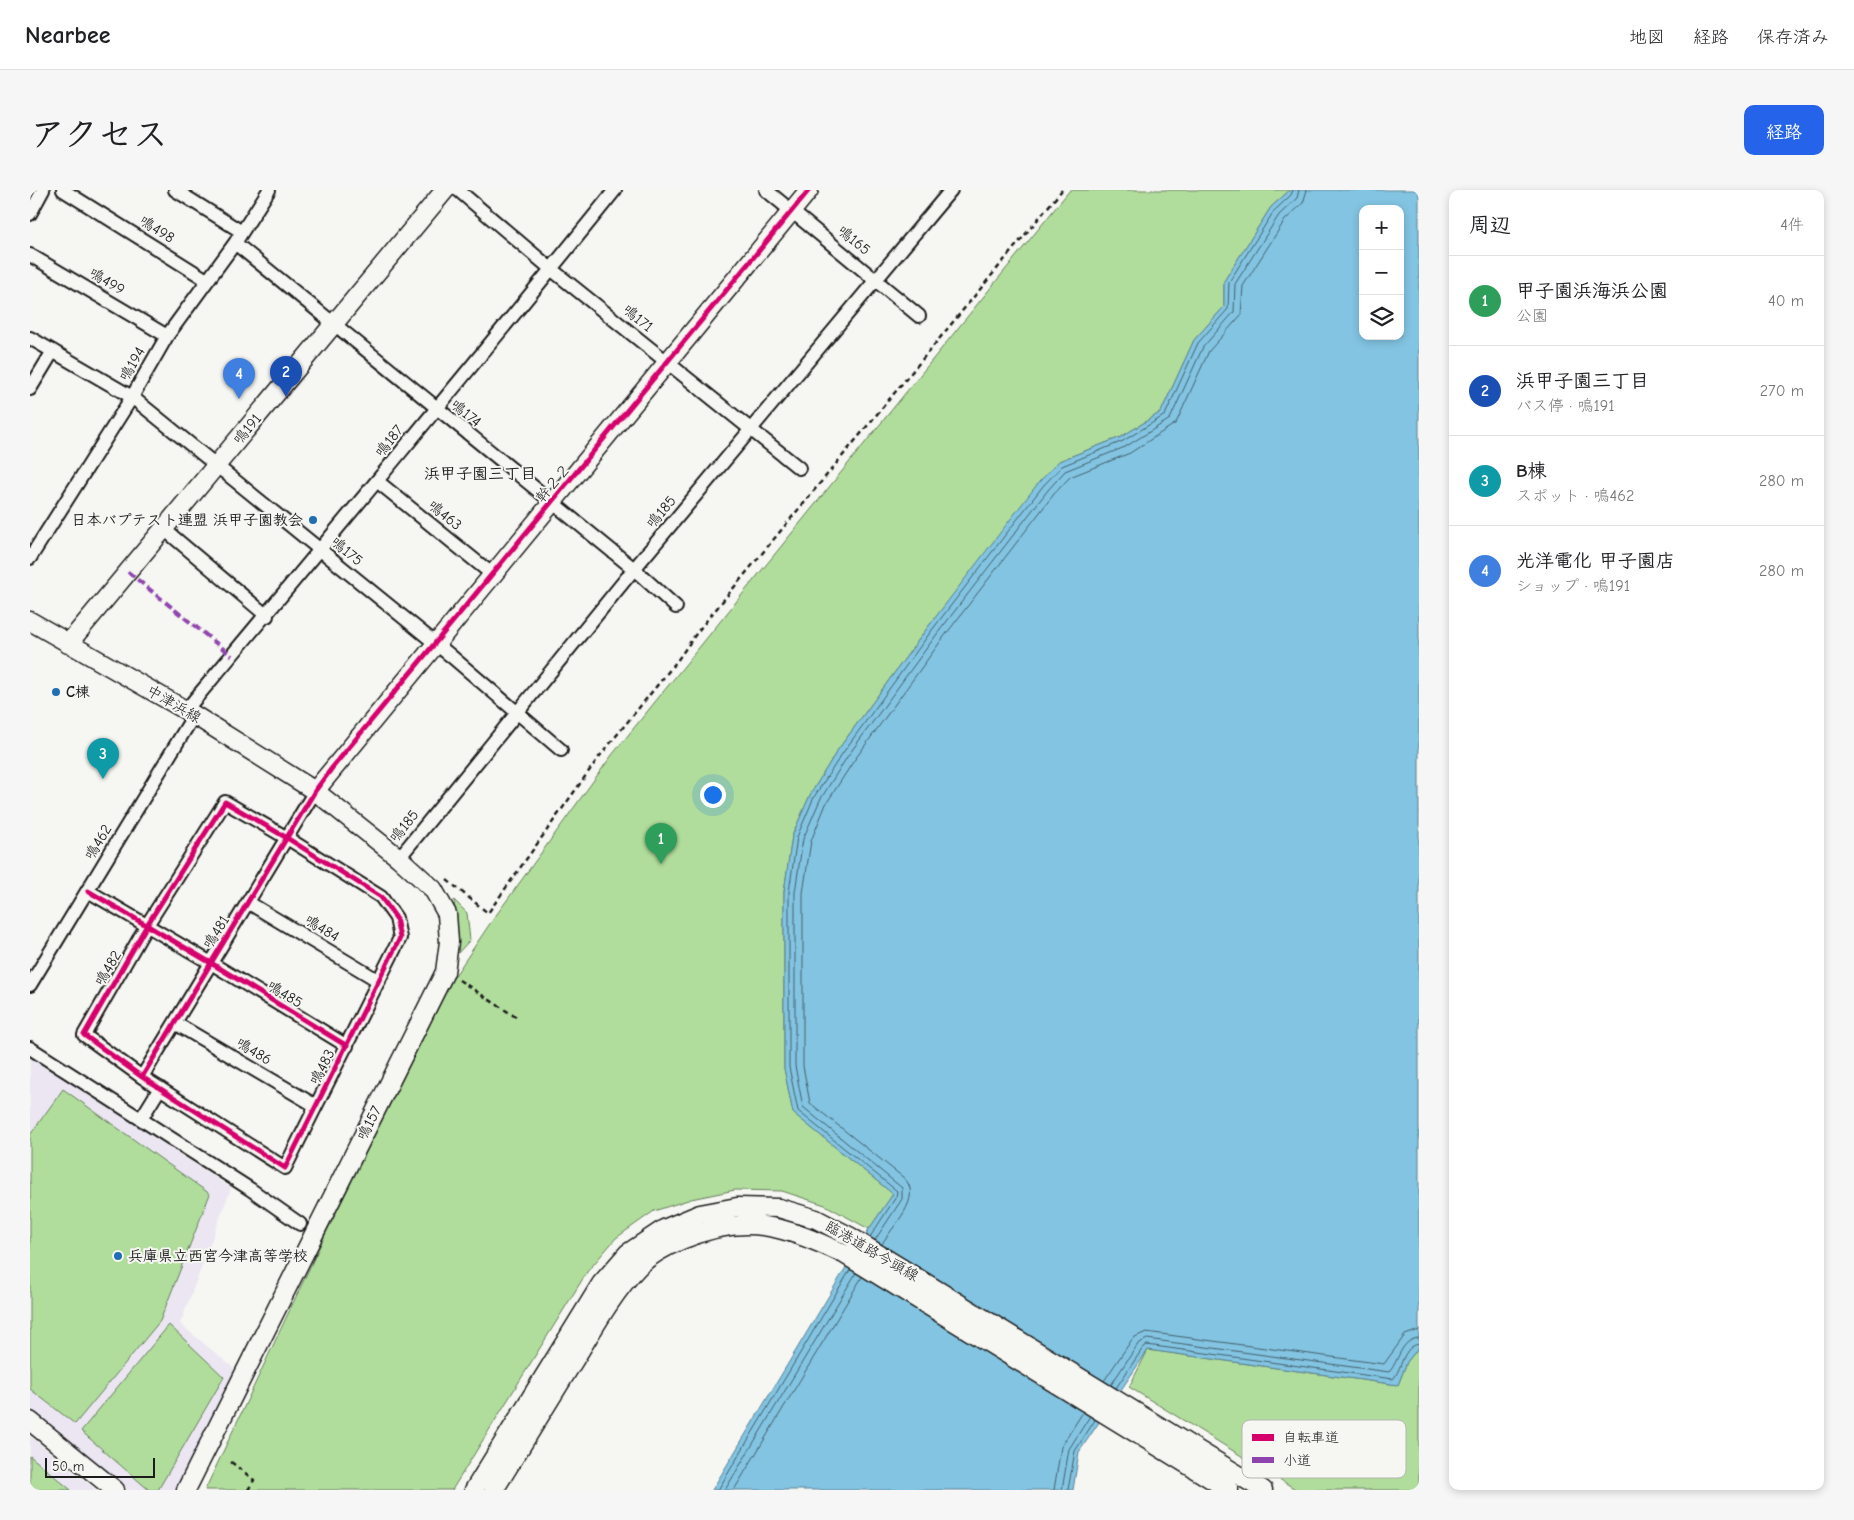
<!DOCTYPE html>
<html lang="ja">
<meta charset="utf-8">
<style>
body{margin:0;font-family:"Comic Neue","Klee One",sans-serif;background:#f6f6f6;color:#202124}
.controls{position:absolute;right:15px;top:15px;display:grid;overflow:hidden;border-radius:10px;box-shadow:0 2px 8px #0003}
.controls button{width:45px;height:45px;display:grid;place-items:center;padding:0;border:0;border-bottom:1px solid #e0e0e0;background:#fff;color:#202124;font:25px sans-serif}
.scale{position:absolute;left:15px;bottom:12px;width:110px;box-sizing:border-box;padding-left:5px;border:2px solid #1c1c1c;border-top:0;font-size:14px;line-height:18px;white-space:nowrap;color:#1c1c1c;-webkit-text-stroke:4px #f6f6f2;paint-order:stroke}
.you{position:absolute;left:682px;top:604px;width:18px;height:18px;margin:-12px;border:4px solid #fff;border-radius:50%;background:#1a73e8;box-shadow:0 0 0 8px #1a73e833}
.badge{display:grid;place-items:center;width:32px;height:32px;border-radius:50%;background:#2563eb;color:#fff;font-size:16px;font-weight:700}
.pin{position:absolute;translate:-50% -41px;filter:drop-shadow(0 1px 2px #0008)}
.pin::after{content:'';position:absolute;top:26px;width:18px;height:15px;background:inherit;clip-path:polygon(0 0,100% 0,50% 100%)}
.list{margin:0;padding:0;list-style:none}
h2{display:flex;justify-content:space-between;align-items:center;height:65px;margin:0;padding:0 20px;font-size:21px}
h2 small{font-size:16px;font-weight:400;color:#757577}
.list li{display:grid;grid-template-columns:32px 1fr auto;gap:15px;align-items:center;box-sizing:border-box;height:90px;padding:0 20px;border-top:1px solid #e0e0e0}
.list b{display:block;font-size:19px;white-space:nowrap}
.list p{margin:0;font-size:16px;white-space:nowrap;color:#757577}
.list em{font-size:16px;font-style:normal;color:#757577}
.icon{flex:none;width:28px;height:28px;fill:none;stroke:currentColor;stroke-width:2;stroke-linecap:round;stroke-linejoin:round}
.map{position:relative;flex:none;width:1389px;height:1300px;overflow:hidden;border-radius:10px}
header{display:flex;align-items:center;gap:30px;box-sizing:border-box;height:70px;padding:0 25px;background:#fff;border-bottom:1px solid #e0e0e0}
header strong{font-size:24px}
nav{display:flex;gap:28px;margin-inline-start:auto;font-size:18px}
.intro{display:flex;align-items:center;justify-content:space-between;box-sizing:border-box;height:120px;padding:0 30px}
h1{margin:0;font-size:35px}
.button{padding:12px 22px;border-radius:10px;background:#2563eb;color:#fff;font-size:18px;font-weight:700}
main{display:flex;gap:30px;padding:0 30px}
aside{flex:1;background:#fff;border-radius:10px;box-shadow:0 2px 8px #0003}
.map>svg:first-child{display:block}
.built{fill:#ebe6f2}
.green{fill:#b0dd9b;stroke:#667c5c}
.water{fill:#82c4e2;stroke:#598193;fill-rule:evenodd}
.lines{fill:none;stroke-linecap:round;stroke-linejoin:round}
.shore{stroke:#455f6b;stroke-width:1}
.street-casing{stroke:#1c1c1c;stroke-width:16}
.secondary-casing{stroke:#1c1c1c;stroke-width:21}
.path{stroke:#1c1c1c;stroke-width:2.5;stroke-dasharray:5 4;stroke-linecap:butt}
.street{stroke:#f6f6f2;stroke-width:12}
.secondary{stroke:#f6f6f2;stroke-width:18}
.quiet{stroke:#8e44ad;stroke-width:4;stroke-dasharray:8 4;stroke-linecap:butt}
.cycleway-casing{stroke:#f6f6f2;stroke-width:8}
.cycleway{stroke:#d6006c;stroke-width:5}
.poi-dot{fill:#1f6fb2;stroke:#f6f6f2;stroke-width:2}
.labels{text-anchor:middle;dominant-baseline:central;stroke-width:4;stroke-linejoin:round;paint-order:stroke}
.street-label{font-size:15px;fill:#1c1c1c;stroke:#f6f6f2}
.poi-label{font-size:15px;font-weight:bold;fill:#1c1c1c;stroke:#f6f6f2;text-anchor:start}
.neighbourhood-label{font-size:16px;font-weight:bold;fill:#1c1c1c;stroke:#f6f6f2}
.key{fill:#f6f6f2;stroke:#b5b5b2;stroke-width:1}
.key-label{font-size:14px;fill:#1c1c1c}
</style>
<header>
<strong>Nearbee</strong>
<nav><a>地図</a><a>経路</a><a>保存済み</a></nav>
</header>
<div class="intro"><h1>アクセス</h1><a class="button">経路</a></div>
<main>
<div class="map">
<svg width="1389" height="1300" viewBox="0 0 1389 1300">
<rect width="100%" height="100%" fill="#f6f6f2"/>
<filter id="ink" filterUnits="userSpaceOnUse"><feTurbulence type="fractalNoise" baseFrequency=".02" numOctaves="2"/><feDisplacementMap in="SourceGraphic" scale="10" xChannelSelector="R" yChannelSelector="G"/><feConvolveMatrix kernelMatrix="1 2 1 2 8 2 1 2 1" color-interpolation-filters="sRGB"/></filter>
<g filter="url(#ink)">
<path class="built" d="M0,865L201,998L150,1134L206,1180L148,1300H98L0,1220Z
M0,1246L66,1300H0Z"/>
<path class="green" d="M1040,0H1260L1241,17L1194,91V117L1164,150L1131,222L1091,247L1029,271L898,437L807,561L780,605L762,646L754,702V878L763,923L863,1004L839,1039L795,1015L752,1001L705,1000L661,1009L624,1021L586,1048L557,1082L422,1300H175L296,1043L422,790L459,735L582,565Z
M424,710L437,723L440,750L426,765L427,742Z
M33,899L180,1004L130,1131L45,1234L0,1199V945Z
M139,1135L194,1187L128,1300H119L51,1241Z
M1389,1157V1300H1267L1099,1197L1118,1160L1368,1195L1377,1172Z
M0,1266L41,1300H0Z"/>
<path class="water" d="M1260,0H1389V1157L1377,1172L1368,1195L1118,1160L1049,1262L1043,1300H682L839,1039L863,1004L763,923L754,878V702L762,646L780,605L807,561L898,437L1009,292L1029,271L1091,247L1131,222L1164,150L1194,117V91L1241,17ZM1333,19H1370V146H1333Z"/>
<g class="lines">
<path class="shore" d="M840,1047L866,1007L867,1001L768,921L759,877V702L767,647L784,607L812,564L902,440L1013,296L1032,276L1093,251L1135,225L1168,153L1198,119L1199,92L1244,21L1261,5L1263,0
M845,1050L872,1009V998L773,917L765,876V702L773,649L790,610L817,567L907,444L1018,300L1035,281L1095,257L1140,229L1173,157L1204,122L1205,94L1249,25L1267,8L1269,0
M852,1054C862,1036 894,1008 874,988L780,913L773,876V703L781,651L796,614L823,572L913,448L1024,304L1040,287L1100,263L1146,233L1179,161L1211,125L1213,96L1255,30L1273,13L1277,0
M1074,1191L1103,1148L1116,1142L1354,1174L1375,1145L1389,1140
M1081,1195L1108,1154L1117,1149L1359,1182C1369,1172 1370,1149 1389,1148
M1086,1198L1113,1158L1117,1155L1363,1189C1372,1180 1372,1156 1389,1154
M688,1300L820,1080
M695,1300L826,1083
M704,1300L832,1087
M1024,1300L1031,1257L1053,1222
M1032,1300L1039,1259L1060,1226
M1038,1300L1045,1261L1065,1230"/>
<defs>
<path id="street" d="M33,0L177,90
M145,0L212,42
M428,0L521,79L769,278
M736,0L889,126
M0,24L13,0
M205,53L604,379L646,417
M0,65L137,146
M0,148L102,207L421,466L531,560
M0,199L23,161
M347,291L463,385
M134,339L237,426
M0,368L102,207L137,146L205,53L239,0
M156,520C300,348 444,175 585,0
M369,668L604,379L921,0
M58,701L181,773L285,601
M219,713L349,791
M0,795L164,525
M145,833L286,916
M0,858L220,999L270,1034
M112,887L255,978L370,748L366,728L351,707L257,648L195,612L117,735L54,845L112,887L181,773L317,856
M111,929L130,898"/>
<path id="secondary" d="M0,431L164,525L285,601L369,668L403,699L417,724L419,752L415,782L156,1300
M38,454L415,0
M285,601L779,0
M0,1231L85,1300
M444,1300L571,1094L598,1063L634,1039L670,1024L707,1017L749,1018L786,1029L819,1046L1233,1300
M464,1300C491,1256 518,1212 546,1167C565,1136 583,1103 608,1077C620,1065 639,1055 654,1049C715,1023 756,1036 814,1064L1199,1300"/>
</defs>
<use href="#street" class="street-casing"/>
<use href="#secondary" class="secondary-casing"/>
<path class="path" d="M417,690L458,723L569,567L647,471L668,441L1032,0
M429,790L489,829
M201,1272L224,1290L218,1300"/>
<use href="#street" class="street"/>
<use href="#secondary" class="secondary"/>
<path class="quiet" d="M98,382L202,466"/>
<defs>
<path id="cycleway" d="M58,701L181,773L285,601L302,578L779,0
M112,887L255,978L370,748L366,728L351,707L257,648L195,612L117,735L54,845L112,887L181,773L317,856"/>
</defs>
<use href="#cycleway" class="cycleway-casing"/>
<use href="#cycleway" class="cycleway"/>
</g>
</g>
<g class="poi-dot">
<circle cx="283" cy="330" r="5"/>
<circle cx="26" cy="502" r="5"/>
<circle cx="88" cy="1066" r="5"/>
</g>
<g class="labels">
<g class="street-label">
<text transform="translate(127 39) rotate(32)">鳴498</text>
<text transform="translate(824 50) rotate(39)">鳴165</text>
<text transform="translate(77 91) rotate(30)">鳴499</text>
<text transform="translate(608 128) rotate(39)">鳴171</text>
<text transform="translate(102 174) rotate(-60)">鳴194</text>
<text transform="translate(436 223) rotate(39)">鳴174</text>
<text transform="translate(217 239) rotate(-50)">鳴191</text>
<text transform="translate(359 251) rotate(-52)">鳴187</text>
<text transform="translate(523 293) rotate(-50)">幹２２</text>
<text transform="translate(631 322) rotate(-50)">鳴185</text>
<text transform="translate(415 325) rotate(39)">鳴463</text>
<text transform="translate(317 361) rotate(39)">鳴175</text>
<text transform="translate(144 514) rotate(30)">中津浜線</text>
<text transform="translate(374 636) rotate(-51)">鳴185</text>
<text transform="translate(68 652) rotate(-59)">鳴462</text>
<text transform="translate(292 738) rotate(31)">鳴484</text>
<text transform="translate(186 742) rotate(-58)">鳴481</text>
<text transform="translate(78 778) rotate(-60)">鳴482</text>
<text transform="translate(255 804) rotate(31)">鳴485</text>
<text transform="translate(224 861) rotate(31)">鳴486</text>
<text transform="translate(292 877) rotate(-63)">鳴483</text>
<text transform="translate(339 933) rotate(-63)">鳴157</text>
<text transform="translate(842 1061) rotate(30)">臨港道路今頭線</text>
</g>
<g class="poi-label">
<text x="273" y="330" text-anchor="end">日本バプテスト連盟 浜甲子園教会</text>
<text x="36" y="502">C棟</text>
<text x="98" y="1066">兵庫県立西宮今津高等学校</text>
</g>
<g class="neighbourhood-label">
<text x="450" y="284">浜甲子園三丁目</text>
</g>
</g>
<rect x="1212" y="1230" width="164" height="58" rx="8" class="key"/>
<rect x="1222" y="1244" width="22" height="7" fill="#d6006c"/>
<rect x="1222" y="1267" width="22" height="6" fill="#8e44ad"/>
<g class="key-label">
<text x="1253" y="1252">自転車道</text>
<text x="1253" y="1275">小道</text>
</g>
</svg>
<div class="controls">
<button>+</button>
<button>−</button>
<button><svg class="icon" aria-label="layers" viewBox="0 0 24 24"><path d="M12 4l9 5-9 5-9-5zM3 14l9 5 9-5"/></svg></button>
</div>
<div class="scale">50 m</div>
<div class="you"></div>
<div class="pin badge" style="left:631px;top:674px;background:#2e9e5b">1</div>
<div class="pin badge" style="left:256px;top:207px;background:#1a4fb4">2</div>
<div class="pin badge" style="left:73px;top:589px;background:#0f9aa8">3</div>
<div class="pin badge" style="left:209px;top:209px;background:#3f7fe0">4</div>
</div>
<aside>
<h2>周辺<small>4件</small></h2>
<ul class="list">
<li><span class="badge" style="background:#2e9e5b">1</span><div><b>甲子園浜海浜公園</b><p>公園</p></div><em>40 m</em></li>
<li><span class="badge" style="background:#1a4fb4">2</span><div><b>浜甲子園三丁目</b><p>バス停 · 鳴191</p></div><em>270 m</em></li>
<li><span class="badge" style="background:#0f9aa8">3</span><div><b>B棟</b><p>スポット · 鳴462</p></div><em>280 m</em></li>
<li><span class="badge" style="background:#3f7fe0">4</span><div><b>光洋電化 甲子園店</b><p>ショップ · 鳴191</p></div><em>280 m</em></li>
</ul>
</aside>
</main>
